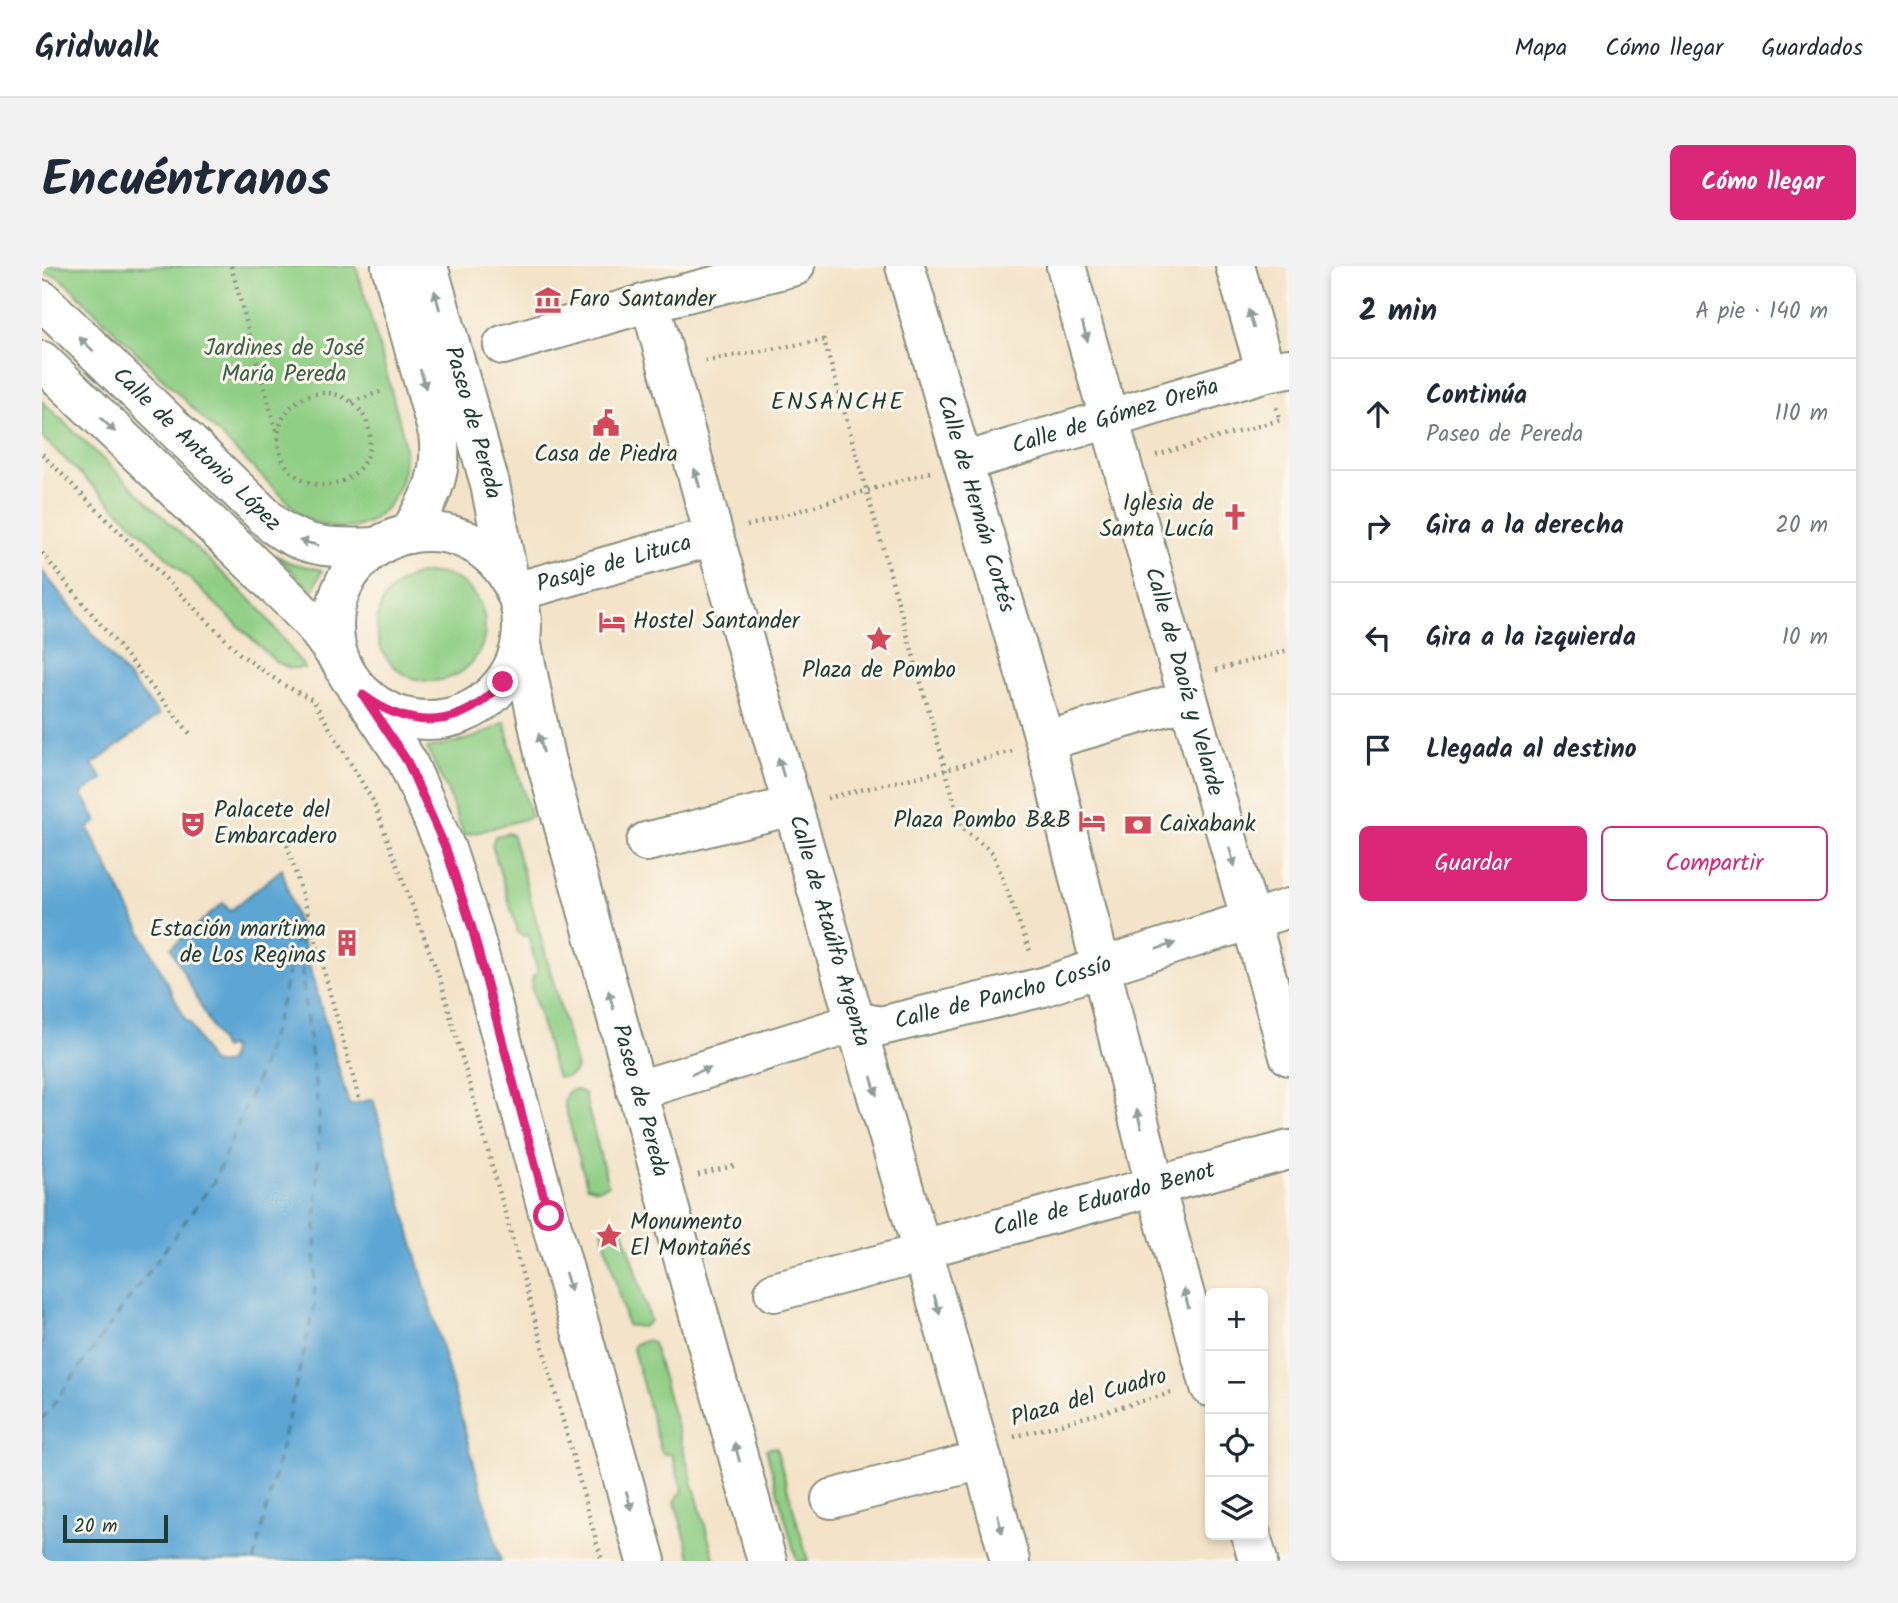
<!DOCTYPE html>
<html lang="es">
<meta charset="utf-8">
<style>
body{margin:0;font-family:Kalam,sans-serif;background:#f2f2f3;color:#1f2937}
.controls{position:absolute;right:21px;bottom:21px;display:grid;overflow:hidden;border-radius:10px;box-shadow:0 4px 10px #0003}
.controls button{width:63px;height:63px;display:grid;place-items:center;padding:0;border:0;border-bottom:2px solid #e0e1e3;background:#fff;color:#1f2937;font:35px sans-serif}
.scale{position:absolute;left:21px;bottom:18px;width:105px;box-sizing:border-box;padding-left:7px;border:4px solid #1f3d34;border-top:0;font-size:19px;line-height:24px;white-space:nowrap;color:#1f3d34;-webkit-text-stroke:5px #fbf7ec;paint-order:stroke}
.stop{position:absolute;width:21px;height:21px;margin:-16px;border:5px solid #db2777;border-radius:50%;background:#fff}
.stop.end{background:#db2777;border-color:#fff;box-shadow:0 2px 7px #0008}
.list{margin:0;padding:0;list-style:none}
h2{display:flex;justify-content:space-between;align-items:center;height:91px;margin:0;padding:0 28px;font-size:30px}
h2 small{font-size:23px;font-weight:400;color:#747a83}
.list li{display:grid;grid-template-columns:46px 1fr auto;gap:21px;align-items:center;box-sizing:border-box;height:112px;padding:0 28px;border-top:2px solid #e0e1e3}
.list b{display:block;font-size:26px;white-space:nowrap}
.list p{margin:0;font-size:23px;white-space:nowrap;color:#747a83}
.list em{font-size:23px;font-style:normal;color:#747a83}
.actions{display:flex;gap:14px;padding:21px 28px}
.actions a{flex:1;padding:16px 0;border:2px solid #db2777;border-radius:10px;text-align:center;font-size:24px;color:#db2777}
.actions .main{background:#db2777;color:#fff}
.icon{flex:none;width:38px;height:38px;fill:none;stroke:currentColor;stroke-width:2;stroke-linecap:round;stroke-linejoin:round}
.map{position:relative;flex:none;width:1247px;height:1295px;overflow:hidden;border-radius:10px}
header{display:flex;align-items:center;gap:42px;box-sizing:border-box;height:98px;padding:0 35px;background:#fff;border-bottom:2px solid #e0e1e3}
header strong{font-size:33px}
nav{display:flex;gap:38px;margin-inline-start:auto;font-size:24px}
.intro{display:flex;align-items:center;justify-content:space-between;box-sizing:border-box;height:168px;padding:0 42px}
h1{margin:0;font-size:49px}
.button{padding:18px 32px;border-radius:10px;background:#db2777;color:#fff;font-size:24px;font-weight:700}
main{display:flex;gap:42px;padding:0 42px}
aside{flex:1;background:#fff;border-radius:10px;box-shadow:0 4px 10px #0003}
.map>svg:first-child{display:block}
.green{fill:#8fce84;stroke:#57865c;stroke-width:2}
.water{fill:#5da6d4;stroke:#3e7284;stroke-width:2}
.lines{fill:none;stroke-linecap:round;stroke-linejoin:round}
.ferry{stroke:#325c64;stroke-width:2;stroke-dasharray:9 7;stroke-linecap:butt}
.minor-casing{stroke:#89907e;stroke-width:42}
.major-casing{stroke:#89907e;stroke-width:42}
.path{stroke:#89907e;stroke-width:4.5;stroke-dasharray:2 5;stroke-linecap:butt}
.minor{stroke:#fff;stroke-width:38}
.major{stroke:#fff;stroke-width:38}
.oneway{fill:#8f9e9a}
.route{stroke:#db2777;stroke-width:9}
.labels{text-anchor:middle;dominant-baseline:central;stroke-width:6;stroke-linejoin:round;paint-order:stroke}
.poi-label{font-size:23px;fill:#1f3d34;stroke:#fbf7ec;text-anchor:start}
.park-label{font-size:23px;fill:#3b6148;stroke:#fbf7ec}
.street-label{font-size:23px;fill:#1f3d34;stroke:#fbf7ec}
.neighbourhood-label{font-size:24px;letter-spacing:2px;fill:#1f3d34;stroke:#fbf7ec}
</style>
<header>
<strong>Gridwalk</strong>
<nav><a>Mapa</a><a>Cómo llegar</a><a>Guardados</a></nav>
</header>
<div class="intro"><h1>Encuéntranos</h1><a class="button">Cómo llegar</a></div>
<main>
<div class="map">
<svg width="1247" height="1295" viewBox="0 0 1247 1295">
<rect width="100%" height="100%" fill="#fbf7ec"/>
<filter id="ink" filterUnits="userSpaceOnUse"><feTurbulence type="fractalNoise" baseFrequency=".0143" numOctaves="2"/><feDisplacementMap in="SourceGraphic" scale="14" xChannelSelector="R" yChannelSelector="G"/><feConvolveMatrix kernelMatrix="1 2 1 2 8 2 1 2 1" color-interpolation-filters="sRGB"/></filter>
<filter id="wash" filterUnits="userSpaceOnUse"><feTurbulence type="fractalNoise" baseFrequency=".00686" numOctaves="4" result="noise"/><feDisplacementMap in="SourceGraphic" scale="28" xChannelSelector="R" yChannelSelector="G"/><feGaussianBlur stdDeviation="1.57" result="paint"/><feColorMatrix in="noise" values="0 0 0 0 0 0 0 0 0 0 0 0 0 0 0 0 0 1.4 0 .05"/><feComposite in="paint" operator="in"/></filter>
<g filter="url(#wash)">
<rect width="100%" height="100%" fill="#f3e3c8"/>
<path class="green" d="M0,0H314C327,45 340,90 352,135C357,154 364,174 363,193C362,218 349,244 327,256C306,267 279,262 260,250L23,16L14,10L0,7Z
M0,135L217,342L263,402H247L234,396L0,171Z
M233,289L249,297L280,304L271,325Z
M335 361a54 54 0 1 1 108 0a54 54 0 1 1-108 0Z
M463,456L468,479L489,551L437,566L422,569L405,524L385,482C414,477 438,472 463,456Z
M467,567L471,570L535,802C531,809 525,812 516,811L513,806L489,720L491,710L496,707L486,669L480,670L476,666L450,579L453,570Z
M533,823L542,827L566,919L555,923L545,920L522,837L525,827Z
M580,959L608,1055L600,1061L585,1059L561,969L560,965Z
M606,1074L611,1077L673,1295H650L633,1236L636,1230L641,1226L630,1188H623L619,1185L591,1083L593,1078Z
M734,1181L766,1295H755L724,1183Z"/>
<path class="water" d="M0,305L117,449L50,499L61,513L40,527L55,556L46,562L145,756L147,755L168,795L172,798H183C189,793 190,788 188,780L181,783L129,682L181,637L188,645L240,603L307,839L331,833L459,1295H0Z"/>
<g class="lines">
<path class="ferry" d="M0,1154L172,915L218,806L241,731L255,664
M212,1295L272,1043L277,847L263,740L256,659"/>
</g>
</g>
<g filter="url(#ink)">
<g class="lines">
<defs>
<g id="minor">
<path id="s1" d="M863,0L1003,475L1113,920L1168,1121"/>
<path id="s2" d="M1024,0L1247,790"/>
<path d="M1193,0L1224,106"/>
<path id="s3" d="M608,36L672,270L937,1181L968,1295"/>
<path d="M461,79L608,36L753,0"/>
<path id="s4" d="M922,196L1224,106L1247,102"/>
<path id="s5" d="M473,326L672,270"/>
<path d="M1003,475L1146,434"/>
<path d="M604,576L750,540"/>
<path id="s6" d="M594,825L796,762L812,755L839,760L1001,721L1059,701L1247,642"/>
<path id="s7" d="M732,1026L862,992L899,978L1247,884"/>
<path d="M789,1233L940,1194"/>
<path d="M1209,1269L1216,1295"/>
</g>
<g id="major">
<path d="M349,0L396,167C402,210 388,231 367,268"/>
<path id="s8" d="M386,0L448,218L467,313"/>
<path id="s9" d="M0,34L233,260C266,284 295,282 335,281"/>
<path d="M0,95L247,333L271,358L297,393"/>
<circle cx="386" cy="360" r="94"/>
<path id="s10" d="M479,374L503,492L725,1295"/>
<path d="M321,429L365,495L404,583L430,662L507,950L604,1295"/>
</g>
</defs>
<use href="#minor" class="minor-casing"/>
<use href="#major" class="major-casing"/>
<path class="path" d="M189,0L235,168
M663,95L782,74L920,562L951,587L989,688
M236 173a46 46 0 1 1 92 0a46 46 0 1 1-92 0Z
M310,136L338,126
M0,188L198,388L240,418L271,434L331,535L399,716L560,1295
M1114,189L1238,154L1234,141
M705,260L888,206
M0,287L150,470
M1174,404L1247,384
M785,532L904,504L970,485
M245,579L268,654L256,659
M268,654L318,836
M656,909L695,899
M972,1171L1133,1126"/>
<use href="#minor" class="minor"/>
<use href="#major" class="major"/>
</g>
<defs><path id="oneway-solid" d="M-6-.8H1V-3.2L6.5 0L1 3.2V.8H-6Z" transform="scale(1.75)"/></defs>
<g class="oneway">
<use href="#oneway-solid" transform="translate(395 34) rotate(-105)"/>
<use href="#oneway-solid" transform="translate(1209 53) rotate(-106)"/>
<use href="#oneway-solid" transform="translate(1043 66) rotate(74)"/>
<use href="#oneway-solid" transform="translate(44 78) rotate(-136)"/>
<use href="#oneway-solid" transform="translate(381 113) rotate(74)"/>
<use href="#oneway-solid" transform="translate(66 159) rotate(44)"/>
<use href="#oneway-solid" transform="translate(655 212) rotate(-106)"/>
<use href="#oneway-solid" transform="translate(267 277) rotate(-165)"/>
<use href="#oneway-solid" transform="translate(499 477) rotate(-104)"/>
<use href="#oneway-solid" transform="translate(739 501) rotate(-106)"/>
<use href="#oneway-solid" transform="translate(1190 591) rotate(74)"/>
<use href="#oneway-solid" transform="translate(1124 680) rotate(-18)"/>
<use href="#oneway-solid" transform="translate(569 734) rotate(-105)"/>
<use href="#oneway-solid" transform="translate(659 805) rotate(-17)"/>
<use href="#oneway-solid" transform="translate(832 820) rotate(74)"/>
<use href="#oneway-solid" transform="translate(1097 853) rotate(-104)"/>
<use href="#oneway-solid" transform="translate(526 1016) rotate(74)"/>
<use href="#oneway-solid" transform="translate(1144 1032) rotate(-105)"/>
<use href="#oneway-solid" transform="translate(895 1039) rotate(74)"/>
<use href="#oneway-solid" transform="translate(695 1186) rotate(-105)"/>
<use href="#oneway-solid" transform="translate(587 1235) rotate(74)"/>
<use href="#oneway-solid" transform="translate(958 1258) rotate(75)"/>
</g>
</g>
<g class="lines" filter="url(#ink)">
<path class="route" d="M461,416C420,462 371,466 321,429L365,495L404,583L430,662L507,950"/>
</g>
<defs>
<symbol id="museum-bare" viewBox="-9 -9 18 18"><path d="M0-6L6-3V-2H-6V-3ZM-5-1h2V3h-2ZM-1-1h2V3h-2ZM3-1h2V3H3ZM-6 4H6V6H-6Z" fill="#d1495b" stroke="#fbf7ec" stroke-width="2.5" paint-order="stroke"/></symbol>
<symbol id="civic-bare" viewBox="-9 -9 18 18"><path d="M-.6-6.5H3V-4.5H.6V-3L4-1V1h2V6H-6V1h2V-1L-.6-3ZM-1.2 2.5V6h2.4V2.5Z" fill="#d1495b" stroke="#fbf7ec" stroke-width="2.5" paint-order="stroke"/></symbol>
<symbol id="church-bare" viewBox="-9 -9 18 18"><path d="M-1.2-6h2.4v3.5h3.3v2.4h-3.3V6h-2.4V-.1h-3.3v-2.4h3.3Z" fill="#d1495b" stroke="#fbf7ec" stroke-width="2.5" paint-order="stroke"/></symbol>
<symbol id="hotel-bare" viewBox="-9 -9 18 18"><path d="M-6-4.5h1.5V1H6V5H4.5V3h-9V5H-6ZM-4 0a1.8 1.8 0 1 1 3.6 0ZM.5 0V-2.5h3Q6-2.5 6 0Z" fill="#d1495b" stroke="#fbf7ec" stroke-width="2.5" paint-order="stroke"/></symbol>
<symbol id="sight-bare" viewBox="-9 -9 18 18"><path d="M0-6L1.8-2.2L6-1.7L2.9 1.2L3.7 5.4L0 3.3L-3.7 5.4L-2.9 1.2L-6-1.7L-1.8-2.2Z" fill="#d1495b" stroke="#fbf7ec" stroke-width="2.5" paint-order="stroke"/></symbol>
<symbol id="theatre-bare" viewBox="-9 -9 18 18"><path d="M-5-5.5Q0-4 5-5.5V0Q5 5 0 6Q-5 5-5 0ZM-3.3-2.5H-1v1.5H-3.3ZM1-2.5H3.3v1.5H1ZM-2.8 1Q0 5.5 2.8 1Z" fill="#d1495b" stroke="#fbf7ec" stroke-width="2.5" paint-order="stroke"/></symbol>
<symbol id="bank-bare" viewBox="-9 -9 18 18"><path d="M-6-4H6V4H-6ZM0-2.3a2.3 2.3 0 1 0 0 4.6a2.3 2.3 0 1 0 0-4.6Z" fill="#d1495b" stroke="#fbf7ec" stroke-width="2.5" paint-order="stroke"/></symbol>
<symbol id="building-bare" viewBox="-9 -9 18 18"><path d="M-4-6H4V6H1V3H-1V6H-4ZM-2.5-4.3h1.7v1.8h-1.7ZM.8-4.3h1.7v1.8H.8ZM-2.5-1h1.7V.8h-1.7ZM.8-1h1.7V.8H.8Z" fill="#d1495b" stroke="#fbf7ec" stroke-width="2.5" paint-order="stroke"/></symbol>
</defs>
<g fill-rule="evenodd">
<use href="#museum-bare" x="487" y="15" width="38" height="38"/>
<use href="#civic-bare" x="545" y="138" width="38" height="38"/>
<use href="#church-bare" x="1174" y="232" width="38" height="38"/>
<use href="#hotel-bare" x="551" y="337" width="38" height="38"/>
<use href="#sight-bare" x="818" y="354" width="38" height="38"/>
<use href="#hotel-bare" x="1031" y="536" width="38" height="38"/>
<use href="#theatre-bare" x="132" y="539" width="38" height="38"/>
<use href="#bank-bare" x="1077" y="540" width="38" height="38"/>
<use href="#building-bare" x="286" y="658" width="38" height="38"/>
<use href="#sight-bare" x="548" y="951" width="38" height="38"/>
</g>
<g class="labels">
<g class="poi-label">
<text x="527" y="34">Faro Santander</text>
<text x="564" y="189" text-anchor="middle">Casa de Piedra</text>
<text x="1172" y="238" text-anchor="end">Iglesia de<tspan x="1172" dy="26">Santa Lucía</tspan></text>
<text x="591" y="356">Hostel Santander</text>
<text x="837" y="405" text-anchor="middle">Plaza de Pombo</text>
<text x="172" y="545">Palacete del<tspan x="172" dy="26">Embarcadero</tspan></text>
<text x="1029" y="555" text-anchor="end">Plaza Pombo B&amp;B</text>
<text x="1117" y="559">Caixabank</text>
<text x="284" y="664" text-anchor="end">Estación marítima<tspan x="284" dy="26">de Los Reginas</tspan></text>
<text x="588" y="957">Monumento<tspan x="588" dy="26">El Montañés</tspan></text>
</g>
<g class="park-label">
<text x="242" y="83">Jardines de José<tspan x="242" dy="26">María Pereda</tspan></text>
</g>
<g class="street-label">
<text stroke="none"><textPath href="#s4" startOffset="158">Calle de Gómez Oreña</textPath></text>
<text stroke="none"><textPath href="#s8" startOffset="163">Paseo de Pereda</textPath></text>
<text stroke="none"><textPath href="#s9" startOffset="215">Calle de Antonio López</textPath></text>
<text stroke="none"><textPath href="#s1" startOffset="248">Calle de Hernán Cortés</textPath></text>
<text stroke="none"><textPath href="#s5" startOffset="103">Pasaje de Lituca</textPath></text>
<text stroke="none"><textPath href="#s2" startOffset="432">Calle de Daoíz y Velarde</textPath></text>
<text stroke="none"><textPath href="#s3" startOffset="654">Calle de Ataúlfo Argenta</textPath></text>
<text stroke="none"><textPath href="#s6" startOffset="383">Calle de Pancho Cossío</textPath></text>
<text stroke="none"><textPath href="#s10" startOffset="476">Paseo de Pereda</textPath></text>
<text stroke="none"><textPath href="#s7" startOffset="343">Calle de Eduardo Benot</textPath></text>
<text transform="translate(1047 1132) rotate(-16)">Plaza del Cuadro</text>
</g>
<g class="neighbourhood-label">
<text x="796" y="136">ENSANCHE</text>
</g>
</g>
</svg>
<div class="controls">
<button>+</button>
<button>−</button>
<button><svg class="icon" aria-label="locate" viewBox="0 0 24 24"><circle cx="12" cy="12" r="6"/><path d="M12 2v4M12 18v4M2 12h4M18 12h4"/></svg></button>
<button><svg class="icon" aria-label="layers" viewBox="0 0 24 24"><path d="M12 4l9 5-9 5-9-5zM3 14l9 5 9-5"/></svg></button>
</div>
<div class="scale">20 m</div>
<div class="stop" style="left:507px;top:950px"></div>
<div class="stop end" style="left:461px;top:416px"></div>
</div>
<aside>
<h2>2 min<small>A pie · 140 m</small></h2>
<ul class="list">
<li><svg class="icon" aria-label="ahead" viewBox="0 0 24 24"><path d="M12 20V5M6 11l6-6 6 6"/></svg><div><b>Continúa</b><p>Paseo de Pereda</p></div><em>110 m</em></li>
<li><svg class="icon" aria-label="right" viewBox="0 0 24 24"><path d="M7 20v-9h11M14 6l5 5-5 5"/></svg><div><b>Gira a la derecha</b></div><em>20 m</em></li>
<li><svg class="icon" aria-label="left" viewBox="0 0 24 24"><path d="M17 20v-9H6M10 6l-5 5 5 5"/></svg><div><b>Gira a la izquierda</b></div><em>10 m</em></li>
<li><svg class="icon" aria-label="arrive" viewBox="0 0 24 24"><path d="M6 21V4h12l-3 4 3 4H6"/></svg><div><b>Llegada al destino</b></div></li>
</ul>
<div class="actions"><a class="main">Guardar</a><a>Compartir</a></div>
</aside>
</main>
